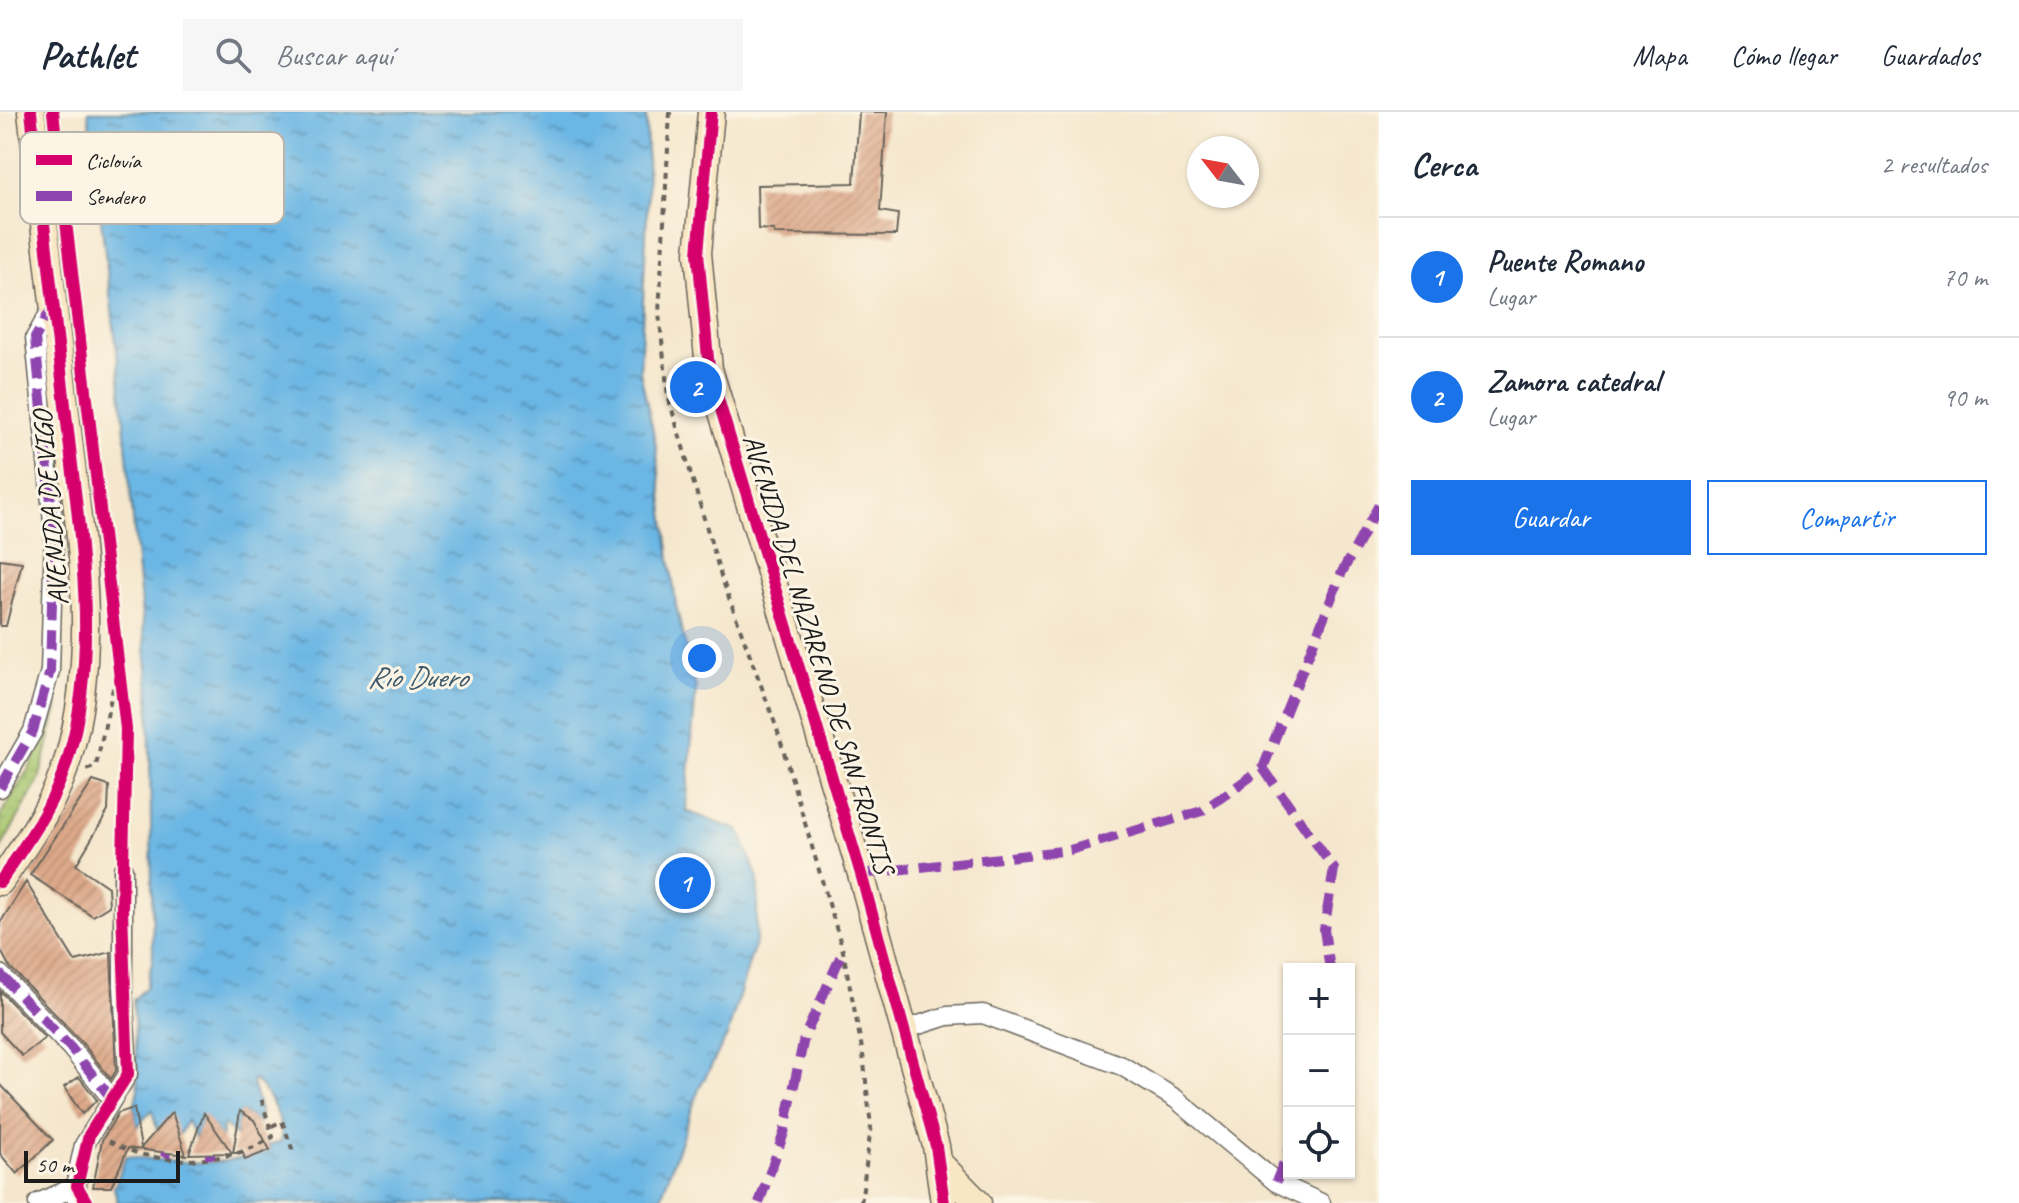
<!DOCTYPE html>
<html lang="es">
<meta charset="utf-8">
<style>
body{margin:0;font-family:Caveat,sans-serif;background:#f6f6f7;color:#1f2937}
.controls{position:absolute;right:24px;bottom:24px;display:grid;overflow:hidden;border-radius:0px;box-shadow:0 2px 6px #0004}
.controls button{width:72px;height:72px;display:grid;place-items:center;padding:0;border:0;border-bottom:2px solid #e0e1e3;background:#fff;color:#1f2937;font:40px sans-serif}
.compass{position:absolute;left:1187px;top:24px;width:72px;height:72px;border-radius:50%;background:#fff;box-shadow:0 2px 6px #0004;rotate:301deg}
.scale{position:absolute;left:24px;bottom:20px;width:156px;box-sizing:border-box;padding-left:8px;border:4px solid #1c1c1c;border-top:0;font-size:22px;line-height:28px;white-space:nowrap;color:#1c1c1c;-webkit-text-stroke:6px #fcf5e5;paint-order:stroke}
.you{position:absolute;left:702px;top:546px;width:28px;height:28px;margin:-20px;border:6px solid #fff;border-radius:50%;background:#1a73e8;box-shadow:0 0 0 12px #1a73e833}
.badge{display:grid;place-items:center;width:52px;height:52px;border-radius:50%;background:#1a73e8;color:#fff;font-size:26px;font-weight:700}
.pin{position:absolute;translate:-50% -50%;border:4px solid #fff;box-shadow:0 2px 8px #0006}
.list{margin:0;padding:0;list-style:none}
h2{display:flex;justify-content:space-between;align-items:center;height:104px;margin:0;padding:0 32px;font-size:34px}
h2 small{font-size:26px;font-weight:400;color:#747a83}
.list li{display:grid;grid-template-columns:52px 1fr auto;gap:24px;align-items:center;box-sizing:border-box;height:120px;padding:0 32px;border-top:2px solid #e0e1e3}
.list b{display:block;font-size:30px;white-space:nowrap}
.list p{margin:0;font-size:26px;white-space:nowrap;color:#747a83}
.list em{font-size:26px;font-style:normal;color:#747a83}
.actions{display:flex;gap:16px;padding:24px 32px}
.actions a{flex:1;padding:18px 0;border:2px solid #1a73e8;border-radius:0px;text-align:center;font-size:28px;color:#1a73e8}
.actions .main{background:#1a73e8;color:#fff}
.icon{flex:none;width:44px;height:44px;fill:none;stroke:currentColor;stroke-width:2;stroke-linecap:round;stroke-linejoin:round}
.map{position:relative;flex:none;width:1379px;height:1091px;overflow:hidden}
header{display:flex;align-items:center;gap:48px;box-sizing:border-box;height:112px;padding:0 40px;background:#fff;border-bottom:2px solid #e0e1e3}
header strong{font-size:38px}
nav{display:flex;gap:44px;margin-inline-start:auto;font-size:28px}
.search{width:560px;height:72px;background:#f6f6f7;display:flex;align-items:center;gap:20px;box-sizing:border-box;padding:0 28px;border-radius:0px;color:#747a83;font-size:30px}
main{display:flex}
aside{flex:1;background:#fff}
.map>svg:first-child{display:block}
.park{fill:url(#park-dots);stroke:#627145;stroke-width:2}
.water{fill:url(#water-ripples);stroke:#446980;stroke-width:2}
.building{fill:url(#building-hatch)}
.lines{fill:none;stroke-linecap:round;stroke-linejoin:round}
.street-casing{stroke:#68635a;stroke-width:21}
.secondary-casing{stroke:#68635a;stroke-width:29}
.path{stroke:#68635a;stroke-width:4;stroke-dasharray:6 6;stroke-linecap:butt}
.street{stroke:#fff;stroke-width:18}
.secondary{stroke:#f9e7c3;stroke-width:26}
.quiet{stroke:#8e44ad;stroke-width:10;stroke-dasharray:20 10;stroke-linecap:butt}
.cycleway-casing{stroke:#fcf5e5;stroke-width:17}
.cycleway{stroke:#d6006c;stroke-width:12}
.labels{text-anchor:middle;dominant-baseline:central;stroke-width:6;stroke-linejoin:round;paint-order:stroke}
.street-label{font-size:28px;fill:#1c1c1c;stroke:#fcf5e5}
.water-label{font-size:30px;font-style:italic;fill:#3c5a6c;stroke:#fcf5e5}
.key{fill:#fcf5e5;stroke:#b9b4a9;stroke-width:2}
.key-label{font-size:22px;fill:#1c1c1c}
</style>
<header>
<strong>Pathlet</strong>
<div class="search"><svg class="icon" aria-label="search" viewBox="0 0 24 24"><circle cx="10" cy="10" r="6"/><path d="M15 15l6 6"/></svg>Buscar aquí</div>
<nav><a>Mapa</a><a>Cómo llegar</a><a>Guardados</a></nav>
</header>
<main>
<div class="map">
<svg width="1379" height="1091" viewBox="0 0 1379 1091">
<defs>
<pattern id="park-dots" width="8" height="8" patternUnits="userSpaceOnUse" patternTransform="scale(2)"><rect width="8" height="8" fill="#a7c66e"/><path d="M2 2h.1M6 6h.1" fill="none" stroke="#8faa5f" stroke-width="1.8" stroke-linecap="round"/></pattern>
<pattern id="water-ripples" width="26" height="14" patternUnits="userSpaceOnUse" patternTransform="scale(2)"><rect width="26" height="14" fill="#6bb6e4"/><path d="M2 4q2-2 4 0t4 0M15 11q2-2 4 0t4 0" fill="none" stroke="#5793b8"/></pattern>
<pattern id="building-hatch" width="6" height="6" patternUnits="userSpaceOnUse" patternTransform="scale(2)"><rect width="6" height="6" fill="#dda98a"/><path d="M-1 1l2-2M0 6l6-6M5 7l2-2" fill="none" stroke="#bd9176"/></pattern>
</defs>
<rect width="100%" height="100%" fill="#fcf5e5"/>
<filter id="ink" filterUnits="userSpaceOnUse"><feTurbulence type="fractalNoise" baseFrequency=".0125" numOctaves="2"/><feDisplacementMap in="SourceGraphic" scale="16" xChannelSelector="R" yChannelSelector="G"/><feConvolveMatrix kernelMatrix="1 2 1 2 8 2 1 2 1" color-interpolation-filters="sRGB"/></filter>
<filter id="wash" filterUnits="userSpaceOnUse"><feTurbulence type="fractalNoise" baseFrequency=".006" numOctaves="4" result="noise"/><feDisplacementMap in="SourceGraphic" scale="32" xChannelSelector="R" yChannelSelector="G"/><feGaussianBlur stdDeviation="1.8" result="paint"/><feColorMatrix in="noise" values="0 0 0 0 0 0 0 0 0 0 0 0 0 0 0 0 0 1.4 0 .05"/><feComposite in="paint" operator="in"/></filter>
<g filter="url(#wash)">
<rect width="100%" height="100%" fill="#f5e7cd"/>
<path class="park" d="M58,593L39,668L0,738V704L30,655Z"/>
<path class="water" d="M88,0H646L648,80L640,260L655,328L676,494L696,576L686,699L740,719L758,767L756,828L727,924L699,977L659,1091H118L114,1076L126,1044C176,1050 222,1058 270,1037L268,1033L281,1030C284,1007 270,984 255,968L252,970L260,999L259,1011L240,1000L236,1024L224,1012L221,1026L204,1003L195,1026L187,1008L179,1023L157,1018L152,998L137,1015L134,996L138,977L133,888L146,876L153,846L149,578L119,257Z"/>
<g id="blocks">
<path class="building" d="M859,0H887L880,99L898,102L896,123L774,122V118L758,117L757,73L854,71Z
M0,447L22,450L6,514H0Z
M93,669L109,674L108,699L76,753L108,775L109,794L93,804L30,763Z
M26,770L75,849L111,840L116,959L111,967L80,928L9,854L0,837V811Z
M0,879L45,926L22,944L0,920Z
M79,965L97,988L82,1002L64,975Z
M0,972L53,1028L17,1062L0,1042Z
M134,996L141,1036L172,1000L186,1043L128,1036L111,1075H93L102,1028L118,1001Z
M240,999L254,1008L270,1038L245,1048L243,1041H233Z
M204,1001L232,1041L189,1042Z"/>
</g>
</g>
<g filter="url(#ink)">
<use href="#blocks" fill-opacity="0" stroke="#68635a" stroke-width="2"/>
<g class="lines">
<defs>
<path id="street" d="M0,676L33,619L50,559L54,421L35,226L54,193
M0,862L71,936L112,987
M903,918L947,904L983,902L1122,954L1176,987L1276,1070L1321,1091
M38,1091L77,1074
M77,1091V1064L84,1033L128,962L123,873V757"/>
<path id="secondary" d="M711,0L698,141L709,257L861,762L936,1034L944,1091
M0,770C27,730 56,691 69,643C99,538 80,426 68,319C56,212 43,106 31,0
M941,1053L978,1091"/>
</defs>
<use href="#street" class="street-casing"/>
<use href="#secondary" class="secondary-casing"/>
<path class="path" d="M670,0L659,201L668,284L721,464L777,617L843,839L863,942L871,1015L861,1091
M87,658L96,654L119,549
M272,1014L282,1009L294,1042
M109,1029C156,1056 227,1054 273,1025L261,986"/>
<use href="#street" class="street"/>
<use href="#secondary" class="secondary"/>
<path class="quiet" d="M1263,656L1334,757L1324,818L1330,857
M0,676L33,619L50,559L54,421L35,226L53,194
M861,762L1070,738L1202,699L1263,656L1342,460L1379,393
M0,862L71,936L112,987L116,981
M210,1042V1047
M165,1045L166,1041
M1276,1070L1289,1038
M759,1091L784,1021L804,926L843,839"/>
<defs>
<path id="cycleway" d="M53,0L126,617L122,798L128,962L89,1023L77,1074L87,1091
M711,0L698,141L709,257L861,762L936,1034L944,1091
M0,770C27,730 56,691 69,643C99,538 80,426 68,319C56,212 43,106 31,0"/>
</defs>
<use href="#cycleway" class="cycleway-casing"/>
<use href="#cycleway" class="cycleway"/>
</g>
</g>
<g class="labels">
<g class="street-label">
<text transform="translate(50 396) rotate(-95)">AVENIDA DE VIGO</text>
<text transform="translate(819 542) rotate(73)">AVENIDA DEL NAZARENO DE SAN FRONTIS</text>
</g>
<g class="water-label">
<text x="417" y="565">Río Duero</text>
</g>
</g>
<rect x="20" y="20" width="264" height="92" rx="12" class="key"/>
<rect x="36" y="43" width="36" height="10" fill="#d6006c"/>
<rect x="36" y="79" width="36" height="10" fill="#8e44ad"/>
<g class="key-label">
<text x="86" y="56">Ciclovía</text>
<text x="86" y="92">Sendero</text>
</g>
</svg>
<div class="controls">
<button>+</button>
<button>−</button>
<button><svg class="icon" aria-label="locate" viewBox="0 0 24 24"><circle cx="12" cy="12" r="6"/><path d="M12 2v4M12 18v4M2 12h4M18 12h4"/></svg></button>
</div>
<svg class="compass" viewBox="-18 -18 36 36"><path d="M0-13l5 13h-10z" fill="#e53935"/><path d="M0 13l5-13h-10z" fill="#747a83"/></svg>
<div class="scale">50 m</div>
<div class="you"></div>
<div class="pin badge" style="left:685px;top:771px">1</div>
<div class="pin badge" style="left:696px;top:275px">2</div>
</div>
<aside>
<h2>Cerca<small>2 resultados</small></h2>
<ul class="list">
<li><span class="badge">1</span><div><b>Puente Romano</b><p>Lugar</p></div><em>70 m</em></li>
<li><span class="badge">2</span><div><b>Zamora catedral</b><p>Lugar</p></div><em>90 m</em></li>
</ul>
<div class="actions"><a class="main">Guardar</a><a>Compartir</a></div>
</aside>
</main>
